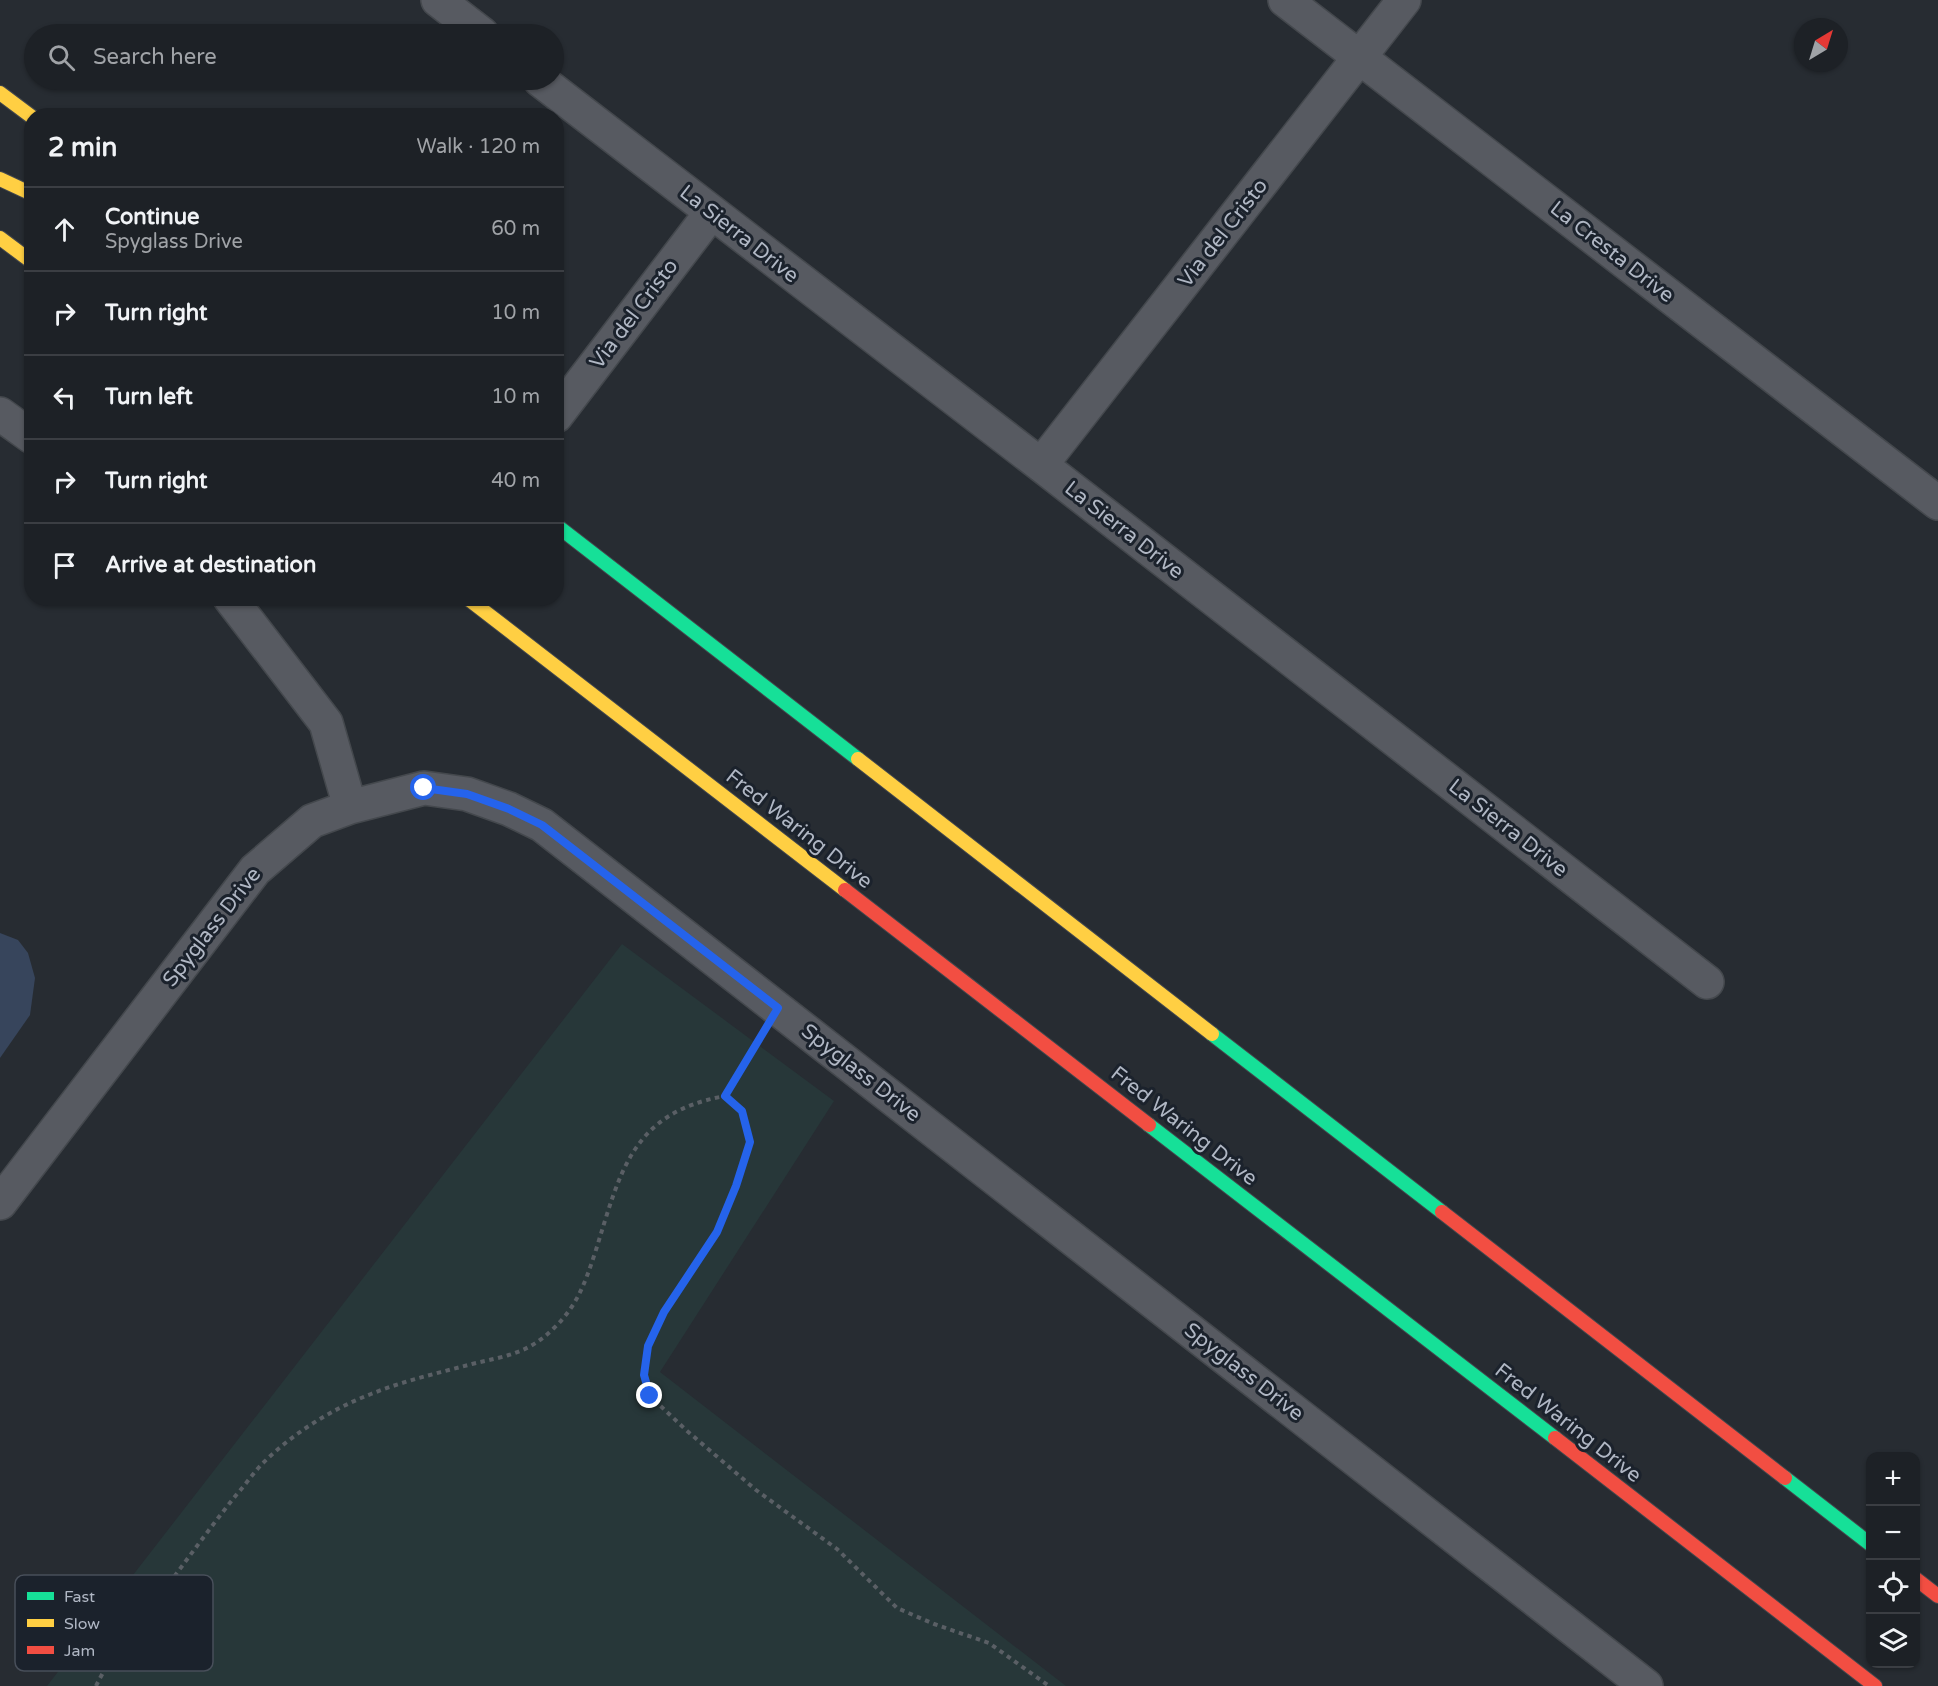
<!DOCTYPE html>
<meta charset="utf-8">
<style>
body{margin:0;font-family:"Varela Round",sans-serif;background:#25292e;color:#f1f3f6}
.controls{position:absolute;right:18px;bottom:18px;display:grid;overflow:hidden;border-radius:12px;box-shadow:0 2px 4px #0004}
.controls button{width:54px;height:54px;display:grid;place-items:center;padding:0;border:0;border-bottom:2px solid #3b3e43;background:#1d2126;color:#f1f3f6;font:30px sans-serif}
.compass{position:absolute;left:1794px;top:18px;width:54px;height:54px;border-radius:50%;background:#1d2126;box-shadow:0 2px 4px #0004;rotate:38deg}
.stop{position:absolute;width:18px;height:18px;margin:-14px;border:4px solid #2563eb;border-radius:50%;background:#fff}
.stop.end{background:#2563eb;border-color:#fff;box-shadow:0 2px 6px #0008}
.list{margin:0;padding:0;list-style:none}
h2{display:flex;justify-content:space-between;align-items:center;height:78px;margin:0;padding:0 24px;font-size:26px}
h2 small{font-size:20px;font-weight:400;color:#a0a3a7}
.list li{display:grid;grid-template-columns:39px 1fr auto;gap:18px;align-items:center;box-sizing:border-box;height:84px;padding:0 24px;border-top:2px solid #3b3e43}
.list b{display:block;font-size:22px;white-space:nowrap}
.list p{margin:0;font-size:20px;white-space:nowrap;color:#a0a3a7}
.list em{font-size:20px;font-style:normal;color:#a0a3a7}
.icon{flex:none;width:33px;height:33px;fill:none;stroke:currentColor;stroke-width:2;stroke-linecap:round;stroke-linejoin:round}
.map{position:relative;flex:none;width:1938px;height:1686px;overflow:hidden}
.search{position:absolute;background:#1d2126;box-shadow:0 2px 4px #0004;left:24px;top:24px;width:540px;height:66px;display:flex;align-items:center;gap:15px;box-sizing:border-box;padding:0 21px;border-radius:33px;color:#a0a3a7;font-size:22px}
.panel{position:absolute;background:#1d2126;box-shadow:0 2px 4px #0004;left:24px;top:108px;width:540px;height:498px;border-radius:24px}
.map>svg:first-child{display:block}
.green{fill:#273739}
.water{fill:#37455c}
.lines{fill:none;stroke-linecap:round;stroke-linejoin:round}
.street-casing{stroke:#44484d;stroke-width:36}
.fast-casing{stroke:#44484d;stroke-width:16}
.slow-casing{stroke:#44484d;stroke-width:16}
.jam-casing{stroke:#44484d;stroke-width:16}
.path{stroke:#5a5f65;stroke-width:4;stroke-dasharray:4.5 4.5;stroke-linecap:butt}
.street{stroke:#575a61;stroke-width:33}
.fast{stroke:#16e098;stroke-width:14}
.slow{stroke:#ffcf43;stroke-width:14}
.jam{stroke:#f24e42;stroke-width:14}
.route{stroke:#2563eb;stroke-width:8}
.labels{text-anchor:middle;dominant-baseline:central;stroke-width:6;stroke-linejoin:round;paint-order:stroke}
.street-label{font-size:21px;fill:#b0b7c4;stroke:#1b222c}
.key{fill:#1b222c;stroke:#484f5a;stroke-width:1.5}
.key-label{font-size:16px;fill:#b0b7c4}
</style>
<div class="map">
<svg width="1938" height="1686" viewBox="0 0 1938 1686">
<rect width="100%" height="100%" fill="#272c32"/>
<path class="green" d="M622,944L834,1101L660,1372L1066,1686H47Z"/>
<path class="water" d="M0,933L18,940L28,953L35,978L30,1015L0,1058Z"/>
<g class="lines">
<defs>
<path id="street" d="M438,0L482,34
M1285,0L1938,503
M540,80L1041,465L1707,982
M0,414L32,437
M556,416L711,213
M1041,465L1404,0
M230,598L326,723L350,807
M0,1203L255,870L312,821L350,807L424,788L467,794L509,809L542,825L1646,1686"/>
<path id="fast" d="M556,525L858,759
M1212,1034L1442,1212
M1149,1125L1555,1438
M1785,1478L1870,1544"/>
<path id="slow" d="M0,93L32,117
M0,179L32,194
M0,238L32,262
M467,598L845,890
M858,759L1212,1034"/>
<path id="jam" d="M845,890L1149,1125
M1442,1212L1785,1478
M1555,1438L1875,1686
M1916,1579L1938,1596"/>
</defs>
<use href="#street" class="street-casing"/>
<use href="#fast" class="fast-casing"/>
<use href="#slow" class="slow-casing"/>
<use href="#jam" class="jam-casing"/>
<path class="path" d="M725,1096L755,1046
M96,1686C113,1651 141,1620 165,1589C189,1557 212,1525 237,1494C246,1484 254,1472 263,1463C293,1433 332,1409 371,1394C403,1381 438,1373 472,1364C505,1356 528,1354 554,1328C577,1306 585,1283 595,1253C620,1174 630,1113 725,1096L742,1111L750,1142L736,1186L717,1232L665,1312L648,1346L644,1375L650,1396L686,1430L756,1490L837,1549L897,1608L934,1624L989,1643L1049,1686"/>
<use href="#street" class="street"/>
<use href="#fast" class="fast"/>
<use href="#slow" class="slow"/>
<use href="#jam" class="jam"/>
</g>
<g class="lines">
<path class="route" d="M424,788L467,794L509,809L542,825L778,1008L725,1096L742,1111L750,1142L736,1186L717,1232L664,1312L648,1346L644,1375L650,1396"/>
</g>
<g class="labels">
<g class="street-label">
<text transform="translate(1223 233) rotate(-52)">Via del Cristo</text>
<text transform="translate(739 234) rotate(38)">La Sierra Drive</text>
<text transform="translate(1612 252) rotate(38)">La Cresta Drive</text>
<text transform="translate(634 314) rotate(-53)">Via del Cristo</text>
<text transform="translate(1124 530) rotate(38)">La Sierra Drive</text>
<text transform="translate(1508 828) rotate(38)">La Sierra Drive</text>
<text transform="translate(799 829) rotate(38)">Fred Waring Drive</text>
<text transform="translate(212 927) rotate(-52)">Spyglass Drive</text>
<text transform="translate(861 1073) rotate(38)">Spyglass Drive</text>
<text transform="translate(1184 1126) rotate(38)">Fred Waring Drive</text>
<text transform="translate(1244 1372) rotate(38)">Spyglass Drive</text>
<text transform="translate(1568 1423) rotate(38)">Fred Waring Drive</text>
</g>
</g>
<rect x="15" y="1575" width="198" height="96" rx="9" class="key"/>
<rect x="27" y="1592" width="27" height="8" fill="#16e098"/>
<rect x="27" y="1619" width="27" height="8" fill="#ffcf43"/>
<rect x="27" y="1646" width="27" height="8" fill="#f24e42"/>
<g class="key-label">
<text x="64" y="1602">Fast</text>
<text x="64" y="1629">Slow</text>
<text x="64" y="1656">Jam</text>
</g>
</svg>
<div class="controls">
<button>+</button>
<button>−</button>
<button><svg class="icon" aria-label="locate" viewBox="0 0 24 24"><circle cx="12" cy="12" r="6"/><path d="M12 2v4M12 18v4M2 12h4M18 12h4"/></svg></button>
<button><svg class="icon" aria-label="layers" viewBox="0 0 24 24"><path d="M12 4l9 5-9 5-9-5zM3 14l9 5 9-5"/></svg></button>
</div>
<svg class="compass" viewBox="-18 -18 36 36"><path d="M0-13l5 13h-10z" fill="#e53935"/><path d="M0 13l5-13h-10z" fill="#a0a3a7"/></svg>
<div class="stop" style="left:424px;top:788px"></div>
<div class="stop end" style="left:650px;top:1396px"></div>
<div class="search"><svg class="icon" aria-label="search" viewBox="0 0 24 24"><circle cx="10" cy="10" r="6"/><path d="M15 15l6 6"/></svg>Search here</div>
<section class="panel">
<h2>2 min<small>Walk · 120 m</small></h2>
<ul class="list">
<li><svg class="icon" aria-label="ahead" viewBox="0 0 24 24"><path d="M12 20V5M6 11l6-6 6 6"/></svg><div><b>Continue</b><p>Spyglass Drive</p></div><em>60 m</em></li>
<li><svg class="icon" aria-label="right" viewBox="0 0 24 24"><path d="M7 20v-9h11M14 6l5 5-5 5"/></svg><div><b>Turn right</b></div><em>10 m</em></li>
<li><svg class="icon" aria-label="left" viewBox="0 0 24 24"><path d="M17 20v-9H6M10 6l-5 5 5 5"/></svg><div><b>Turn left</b></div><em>10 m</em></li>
<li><svg class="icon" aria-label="right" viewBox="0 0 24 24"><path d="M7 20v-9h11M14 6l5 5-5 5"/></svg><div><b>Turn right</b></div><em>40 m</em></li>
<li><svg class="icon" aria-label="arrive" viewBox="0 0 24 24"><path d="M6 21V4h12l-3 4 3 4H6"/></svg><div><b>Arrive at destination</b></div></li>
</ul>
</section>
</div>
